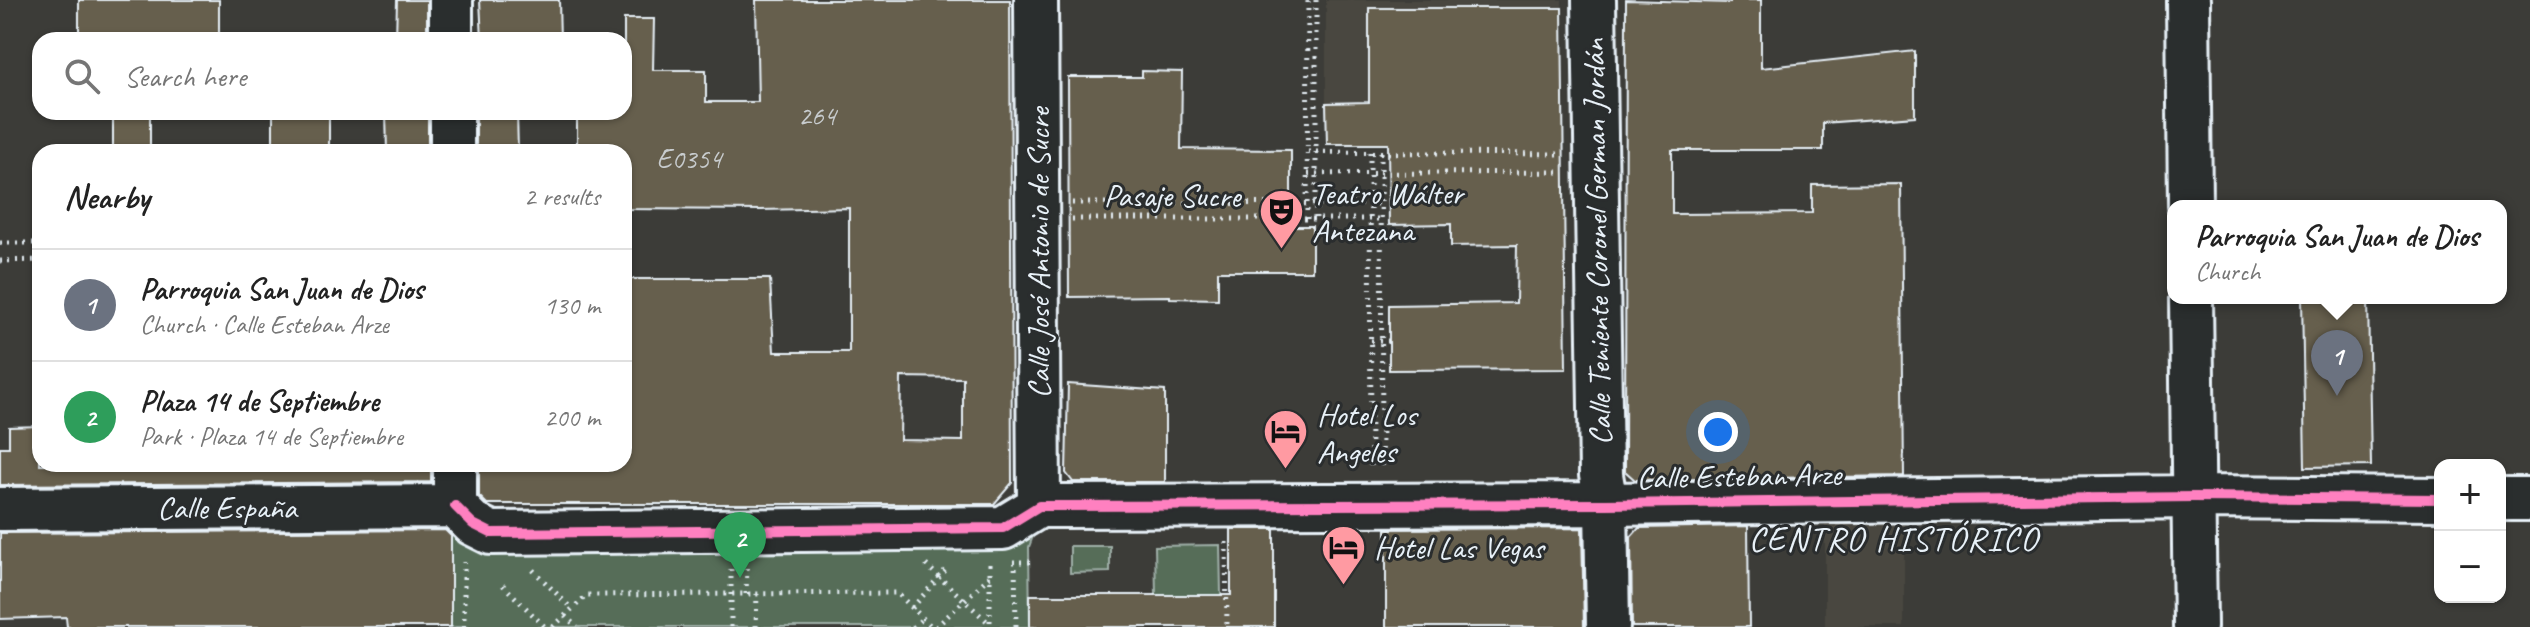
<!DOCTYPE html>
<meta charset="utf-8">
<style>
body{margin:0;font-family:Caveat,sans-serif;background:#f6f6f6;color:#222}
.controls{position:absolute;right:24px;bottom:24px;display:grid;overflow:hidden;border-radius:16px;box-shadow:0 2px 6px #0004}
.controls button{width:72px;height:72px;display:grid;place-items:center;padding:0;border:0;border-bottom:2px solid #e0e0e0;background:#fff;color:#222;font:40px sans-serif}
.you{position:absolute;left:1718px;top:432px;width:28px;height:28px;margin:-20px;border:6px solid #fff;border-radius:50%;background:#1a73e8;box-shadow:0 0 0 12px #1a73e833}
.badge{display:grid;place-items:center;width:52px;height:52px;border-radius:50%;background:#ea580c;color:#fff;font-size:26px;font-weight:700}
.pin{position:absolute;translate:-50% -66px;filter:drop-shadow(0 2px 4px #0008)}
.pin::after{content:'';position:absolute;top:42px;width:28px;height:24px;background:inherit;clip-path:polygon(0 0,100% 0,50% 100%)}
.popup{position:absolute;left:2167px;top:200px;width:340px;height:104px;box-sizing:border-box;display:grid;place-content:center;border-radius:16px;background:#fff;filter:drop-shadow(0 2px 6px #0005);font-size:26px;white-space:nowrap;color:#767676}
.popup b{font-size:30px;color:#222}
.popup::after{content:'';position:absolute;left:50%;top:100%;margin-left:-16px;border:16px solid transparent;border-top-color:#fff}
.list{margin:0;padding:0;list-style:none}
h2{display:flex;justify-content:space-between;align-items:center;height:104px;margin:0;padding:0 32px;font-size:34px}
h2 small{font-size:26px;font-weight:400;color:#767676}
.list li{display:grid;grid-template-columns:52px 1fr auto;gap:24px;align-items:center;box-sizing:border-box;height:112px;padding:0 32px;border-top:2px solid #e0e0e0}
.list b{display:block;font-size:30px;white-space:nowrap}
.list p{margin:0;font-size:26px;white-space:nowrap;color:#767676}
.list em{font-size:26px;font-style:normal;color:#767676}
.icon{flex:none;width:44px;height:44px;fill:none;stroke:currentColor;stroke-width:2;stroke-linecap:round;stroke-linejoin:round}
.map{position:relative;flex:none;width:2530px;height:627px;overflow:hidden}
.search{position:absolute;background:#fff;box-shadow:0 2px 6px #0004;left:32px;top:32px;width:600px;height:88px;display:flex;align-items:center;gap:20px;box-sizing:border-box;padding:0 28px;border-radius:24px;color:#767676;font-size:30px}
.panel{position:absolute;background:#fff;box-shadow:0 2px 6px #0004;left:32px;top:144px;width:600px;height:328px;border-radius:24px}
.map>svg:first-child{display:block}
.built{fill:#49463f}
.green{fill:#566d59;stroke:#9fafa8;stroke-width:2}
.building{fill:#665e4e;stroke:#e8f1f8;stroke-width:2;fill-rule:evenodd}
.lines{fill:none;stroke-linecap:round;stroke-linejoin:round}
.minor-casing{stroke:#e8f1f8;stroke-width:48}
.path{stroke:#e8f1f8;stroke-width:5;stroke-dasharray:2 6;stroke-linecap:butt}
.minor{stroke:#2a2d2e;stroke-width:42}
.cycleway-casing{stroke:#2a2d2e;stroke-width:15}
.cycleway{stroke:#ff80c0;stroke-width:10}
.labels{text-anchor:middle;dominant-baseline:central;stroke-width:6;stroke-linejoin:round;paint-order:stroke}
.number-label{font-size:28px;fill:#c8ccce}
.poi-label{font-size:32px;fill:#e8f1f8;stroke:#2a2d2e;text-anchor:start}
.street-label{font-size:32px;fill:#e8f1f8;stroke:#2a2d2e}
.neighbourhood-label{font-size:34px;letter-spacing:2px;fill:#e8f1f8;stroke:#2a2d2e}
</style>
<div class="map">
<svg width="2530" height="627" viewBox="0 0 2530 627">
<rect width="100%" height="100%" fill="#3c3c38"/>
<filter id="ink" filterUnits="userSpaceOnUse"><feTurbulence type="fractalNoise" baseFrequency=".0125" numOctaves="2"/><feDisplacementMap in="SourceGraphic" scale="16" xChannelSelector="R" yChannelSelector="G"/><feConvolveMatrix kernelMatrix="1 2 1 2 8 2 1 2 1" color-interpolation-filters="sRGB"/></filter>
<g filter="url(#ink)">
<path class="built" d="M1326,0H1562L1563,102L1326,103Z
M1825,516H1904V627H1825Z"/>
<path class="green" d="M451,534L473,547L1003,546L1033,536L1029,547L1030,627H451Z
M1220,545L1221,595H1156L1155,546Z
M1070,546H1110V572L1070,573Z"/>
<path class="building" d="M79,0H219V40H113V35L79,36Z
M397,0H427V40H396Z
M480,0H559L560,40H482Z
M756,0H1010L1012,483L994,504H487L479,496V464H624V279H770L774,352H849V208L761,210L624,209V152H577V112H624V19H654L653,70H706V102H758ZM901,377L963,378V441L900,440Z
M1626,0L1730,3V0H1761V68L1915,51V116L1823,123V150H1672V214L1812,213V185L1901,184L1904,476L1635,480L1625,471Z
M1369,8H1562L1566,369L1389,370V305L1516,303L1517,245L1451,246V224L1389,225L1388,144H1327L1326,103L1369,102Z
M1142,71L1182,72L1181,149L1291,150V226H1312V271H1218V299L1170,298V296L1069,297L1068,77H1142Z
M113,112H150V152H113Z
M273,112H329V152H273Z
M386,112H428V152H387Z
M476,112H517L518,152H476Z
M2302,298H2368L2371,466L2305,467Z
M1068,384L1165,391V482H1073L1066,473Z
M40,426V464H431V482L0,485V447H9V427Z
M1748,526L1749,627H1632L1631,537L1639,528Z
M1582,528L1584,627H1386V529Z
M1231,529H1274V627H1030V595H1231Z
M445,530L451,536V627H67L66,617L0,619V533Z"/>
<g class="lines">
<defs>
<path id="minor" d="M451,0V40
M1036,0L1039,506
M1594,0L1601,475L1606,504L1608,627
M2188,0L2190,206
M452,112V152
M2191,298L2195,627
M2500,499H2530
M455,506L473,524L491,533L1003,528L1039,506H1062L1606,504L2193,497L2440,499
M455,506V464
M0,509L455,506"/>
</defs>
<use href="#minor" class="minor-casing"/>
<path class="path" d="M1316,0V219
M1308,152L1559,154
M1370,152L1371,471
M1381,152L1382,467
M1308,174L1563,172
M1072,203L1381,204
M1072,219H1381
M1307,219L1308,0
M0,243H40
M0,261L40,260
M1371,341H1389
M1226,542L1227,627
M1013,562H1015L1016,627
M1020,562H1035
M990,564V626
M926,565L990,624
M533,570L572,609
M503,585L545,627
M746,594L747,567
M912,608L949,566
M565,616L577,627
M464,627V562
M553,627L587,595L897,593L932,627
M731,627V567
M756,627L757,594
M913,627L923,618
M936,627L990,576"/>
<use href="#minor" class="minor"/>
<defs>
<path id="cycleway" d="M455,506L473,524L491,533L1003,528L1039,506H1062L1606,504L2193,497L2440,499"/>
</defs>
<use href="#cycleway" class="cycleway-casing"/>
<use href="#cycleway" class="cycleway"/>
</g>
</g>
<defs>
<symbol id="theatre-pin" viewBox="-11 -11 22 30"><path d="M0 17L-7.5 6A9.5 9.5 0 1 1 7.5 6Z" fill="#ff9aa2" stroke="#2a2d2e"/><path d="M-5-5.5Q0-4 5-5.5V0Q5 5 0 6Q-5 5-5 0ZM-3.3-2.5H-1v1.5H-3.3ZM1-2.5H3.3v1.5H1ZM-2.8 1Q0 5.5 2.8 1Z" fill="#111"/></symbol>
<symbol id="hotel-pin" viewBox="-11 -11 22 30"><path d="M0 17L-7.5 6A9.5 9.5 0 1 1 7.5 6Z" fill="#ff9aa2" stroke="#2a2d2e"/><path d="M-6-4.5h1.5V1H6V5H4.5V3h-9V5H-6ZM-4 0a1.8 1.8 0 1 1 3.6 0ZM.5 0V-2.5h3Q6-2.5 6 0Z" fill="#111"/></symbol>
</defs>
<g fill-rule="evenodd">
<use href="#theatre-pin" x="1256" y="186" width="51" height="69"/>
<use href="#hotel-pin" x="1260" y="406" width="51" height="69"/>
<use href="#hotel-pin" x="1318" y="522" width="51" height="69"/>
</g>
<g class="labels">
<g class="number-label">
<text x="817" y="115">264</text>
<text x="689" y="158">E0354</text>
</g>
<g class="poi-label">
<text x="1312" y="193">Teatro Wálter<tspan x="1312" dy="37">Antezana</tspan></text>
<text x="1317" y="414">Hotel Los<tspan x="1317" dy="37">Angeles</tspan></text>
<text x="1374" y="547">Hotel Las Vegas</text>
</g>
<g class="street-label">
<text x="1172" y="195">Pasaje Sucre</text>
<text transform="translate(1597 242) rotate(-91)">Calle Teniente Coronel German Jordán</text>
<text transform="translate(1038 253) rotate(-90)">Calle José Antonio de Sucre</text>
<text transform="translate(1739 476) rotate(-1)">Calle Esteban Arze</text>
<text x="227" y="507">Calle España</text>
</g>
<g class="neighbourhood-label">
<text x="1894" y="538">CENTRO HISTÓRICO</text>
</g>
</g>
</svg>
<div class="controls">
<button>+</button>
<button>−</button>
</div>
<div class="you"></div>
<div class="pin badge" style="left:2337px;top:396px;background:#6b7280">1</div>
<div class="popup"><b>Parroquia San Juan de Dios</b>Church</div>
<div class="pin badge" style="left:740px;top:578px;background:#2e9e5b">2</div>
<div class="search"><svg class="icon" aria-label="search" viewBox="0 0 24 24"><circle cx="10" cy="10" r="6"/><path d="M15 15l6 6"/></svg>Search here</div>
<section class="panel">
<h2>Nearby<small>2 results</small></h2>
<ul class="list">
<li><span class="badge" style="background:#6b7280">1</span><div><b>Parroquia San Juan de Dios</b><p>Church · Calle Esteban Arze</p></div><em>130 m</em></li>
<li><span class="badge" style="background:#2e9e5b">2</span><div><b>Plaza 14 de Septiembre</b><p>Park · Plaza 14 de Septiembre</p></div><em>200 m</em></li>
</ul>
</section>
</div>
